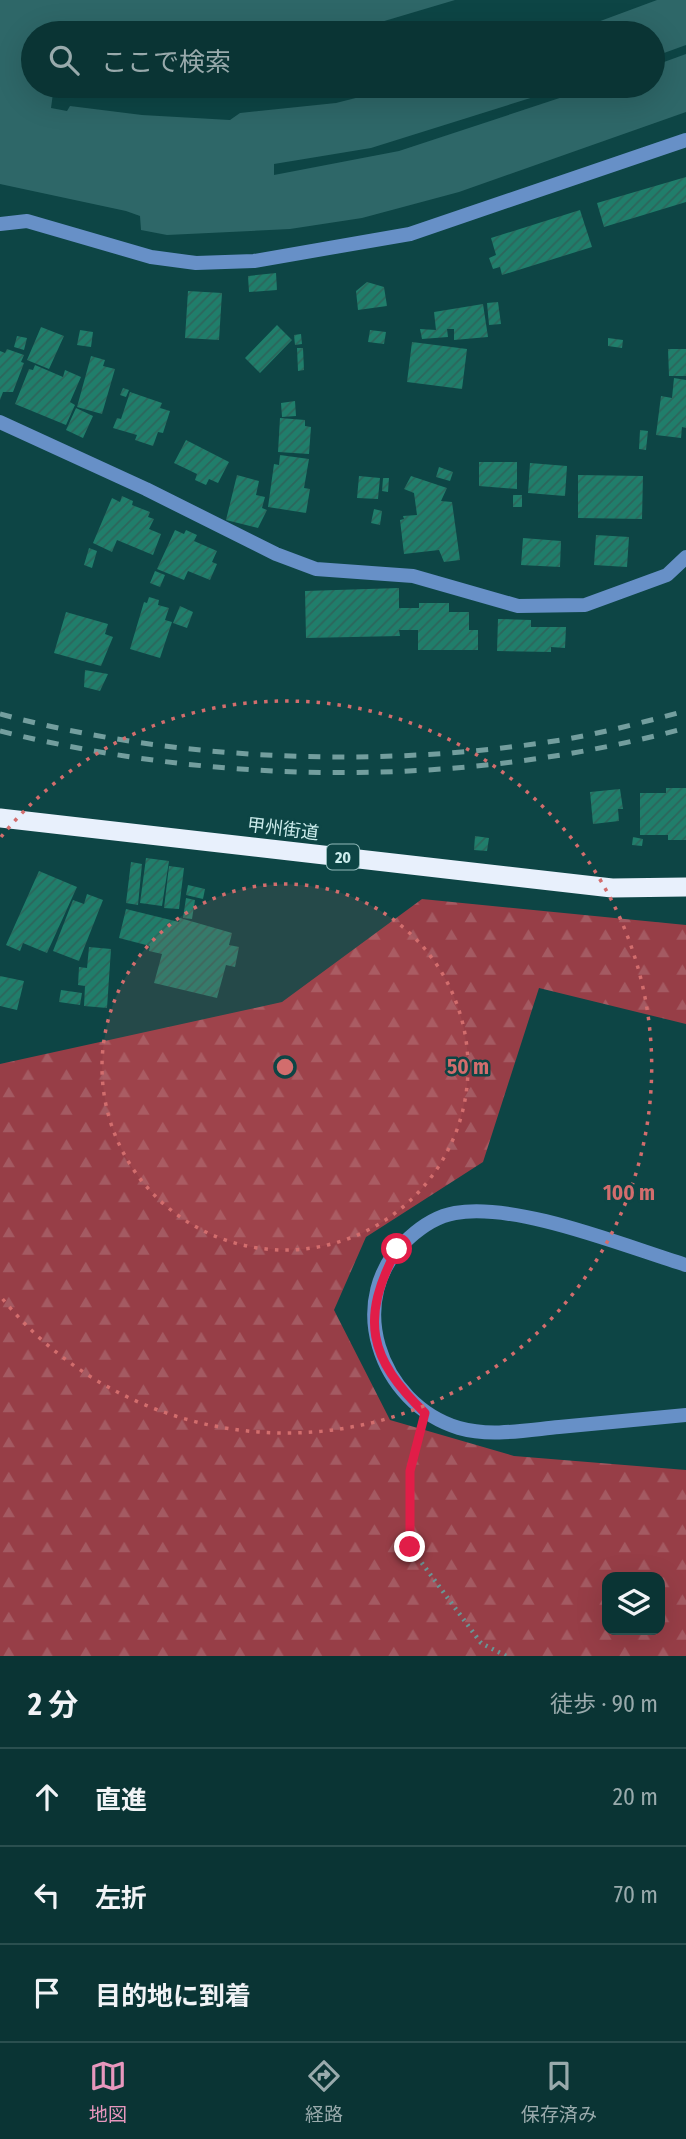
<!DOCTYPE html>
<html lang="ja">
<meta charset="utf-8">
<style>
body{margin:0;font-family:"Fira Sans Condensed","Noto Sans JP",sans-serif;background:#183f40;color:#f1f3f6}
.controls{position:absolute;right:21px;bottom:21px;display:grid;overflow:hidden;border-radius:14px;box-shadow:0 7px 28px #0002}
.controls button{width:63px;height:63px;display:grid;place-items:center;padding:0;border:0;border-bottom:2px solid #2a4f4f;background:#0a3434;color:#f1f3f6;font:35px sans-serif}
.stop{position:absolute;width:21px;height:21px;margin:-16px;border:5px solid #e11d48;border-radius:50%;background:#fff}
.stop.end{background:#e11d48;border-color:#fff;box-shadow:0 2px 7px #0008}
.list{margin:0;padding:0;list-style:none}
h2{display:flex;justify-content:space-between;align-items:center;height:91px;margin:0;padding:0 28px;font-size:30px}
h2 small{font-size:23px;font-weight:400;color:#99aaac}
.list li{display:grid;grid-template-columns:46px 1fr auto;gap:21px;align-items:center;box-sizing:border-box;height:98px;padding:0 28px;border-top:2px solid #2a4f4f}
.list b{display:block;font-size:26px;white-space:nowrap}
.list em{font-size:23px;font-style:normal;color:#99aaac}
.icon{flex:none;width:38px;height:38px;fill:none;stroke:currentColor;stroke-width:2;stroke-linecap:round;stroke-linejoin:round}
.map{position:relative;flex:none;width:686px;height:1656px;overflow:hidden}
.search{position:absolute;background:#0a3434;box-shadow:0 7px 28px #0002;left:21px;right:21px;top:21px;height:77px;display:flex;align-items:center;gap:18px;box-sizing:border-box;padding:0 24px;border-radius:38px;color:#99aaac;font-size:26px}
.sheet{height:385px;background:#0a3434}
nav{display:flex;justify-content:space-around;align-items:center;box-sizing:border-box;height:98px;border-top:2px solid #2a4f4f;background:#0a3434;font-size:19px;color:#99aaac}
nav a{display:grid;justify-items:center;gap:4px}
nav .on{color:#e797bd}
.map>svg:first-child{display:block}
.forest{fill:url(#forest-firs);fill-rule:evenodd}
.water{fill:#2e6768}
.building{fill:url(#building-hatch)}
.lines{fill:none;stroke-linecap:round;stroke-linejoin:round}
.path{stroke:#699595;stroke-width:4.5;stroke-dasharray:2 5;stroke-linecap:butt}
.minor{stroke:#6790c7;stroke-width:14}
.tertiary{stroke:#6790c7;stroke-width:14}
.trunk{stroke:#e8f0fc;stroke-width:19}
.rail{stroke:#739e9e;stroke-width:5;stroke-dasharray:12 12;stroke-linecap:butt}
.route{stroke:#e11d48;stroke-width:9}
.ring{fill:none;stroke:#d26d6d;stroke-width:3.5;stroke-dasharray:3.5 7}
.labels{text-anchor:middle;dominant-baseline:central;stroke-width:5;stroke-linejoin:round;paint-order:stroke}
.shield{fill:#0d4545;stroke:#93baba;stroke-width:2}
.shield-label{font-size:16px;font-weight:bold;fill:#ccecec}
.street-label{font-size:18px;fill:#ccecec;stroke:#0d4545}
.centre{fill:#d26d6d;stroke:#0d4545;stroke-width:3.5}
.ring-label{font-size:21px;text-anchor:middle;font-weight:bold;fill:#d26d6d;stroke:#0d4545;stroke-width:5;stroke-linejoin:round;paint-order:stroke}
</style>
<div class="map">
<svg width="686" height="1656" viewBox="0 0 686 1656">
<defs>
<pattern id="forest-firs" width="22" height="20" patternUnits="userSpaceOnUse" patternTransform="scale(1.75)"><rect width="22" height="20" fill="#973e47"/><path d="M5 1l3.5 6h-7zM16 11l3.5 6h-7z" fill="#a45a62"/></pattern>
<pattern id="building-hatch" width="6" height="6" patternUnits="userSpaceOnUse" patternTransform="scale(1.75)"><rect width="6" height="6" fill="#207e6b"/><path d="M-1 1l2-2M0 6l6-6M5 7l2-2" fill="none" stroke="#2d655b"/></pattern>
</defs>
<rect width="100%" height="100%" fill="#0d4545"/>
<path class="forest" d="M422,899L686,925V1024L539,988L483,1162L366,1237L334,1310L390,1420L514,1456L686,1470V1656H0V1064L282,1002ZM607,1577H660V1630H607Z"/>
<path class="water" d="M0,0H455L344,33H311L305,23L130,28L129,33H33V86H54L51,108L67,111L70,106L142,115L230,120L240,113L336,103L403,86H569L371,148L274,164V175L399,151L596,86H653V66L686,54V112L459,192L362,218L290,229L167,235L141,230L140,216L126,211L0,184Z
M657,0H686V45L653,57V33H568Z"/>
<path class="building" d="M686,177V202L604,227L597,203Z
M580,210L592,247L502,275L500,267L493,269L489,258L496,255L491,238Z
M276,273L277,290L249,292L248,276Z
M367,282L384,287L387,306L358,310L356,291Z
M188,291L222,293L219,340L185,338Z
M498,302L501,324L489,325L487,303Z
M483,304L488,337L454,340V329H447L448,337L422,339L420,329L436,330L434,312Z
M277,325L292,340L260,373L245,358Z
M41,327L64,336L49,369L27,360Z
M80,330L93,332L91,347L77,345Z
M370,330L386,332L384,344L368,342Z
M301,334L302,344L295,345L294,335Z
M17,336L27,338L24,350L14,347Z
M608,338L623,340L622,348L608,346Z
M412,342L467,349L462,389L407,382Z
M297,348H303L304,370L298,371Z
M7,349L24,355L21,362L24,363L13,392H3L0,400V351L5,353Z
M668,349H686V376H669Z
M91,356L105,360L103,366L115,369L102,414L77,407Z
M35,365L63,377L65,370L81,377L70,402L75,405L66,425L15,404L29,369L33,370Z
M674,378L686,380V428L682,427L681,438L656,435L661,396L672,398Z
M123,388L129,390L126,397L120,395Z
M130,392L162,403L160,408L170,411L163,433L158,432L153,446L135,440L137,435L113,428L117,418L121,419Z
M295,401L296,416L282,417L281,403Z
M76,408L93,416L83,438L66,430Z
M280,418L305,420V426L311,427L309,454L278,452Z
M640,430L648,431L646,450L639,449Z
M186,440L229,462L218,483L209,479L206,485L195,480L197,474L174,463Z
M280,455L309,459L304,488L310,489L306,513L268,507L274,464L279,465Z
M479,462H517V489L479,486Z
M530,463L567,466L565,496L528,493Z
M439,467L453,472L450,481L436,477Z
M237,475L259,481L256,495L265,497L262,508L267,510L258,528L226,520Z
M578,475L643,476L642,519L578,518Z
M359,476L380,478L378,499L357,498Z
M411,476L447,488L441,501L452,502L460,560L444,562L439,550L404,554L400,520L404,519L403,516L417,515L414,493L404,489Z
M383,478H389L388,492L382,491Z
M513,495H522V507H513Z
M122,496L133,501L132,505L150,512L148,517L154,519L149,529L161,534L153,555L117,540L112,552L93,543L112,498L120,502Z
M374,509L382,511L380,525L371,523Z
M175,530L184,534L186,530L197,535L194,541L217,551L212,562L217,564L210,580L188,571L184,580L157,569Z
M596,535L629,537L627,567L594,565Z
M523,538L561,541L560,567L521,565Z
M89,548L97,551L92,568L84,565Z
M155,571L165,575L160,587L150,583Z
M399,588V608H419V603H449V612H469V630H478V650H418V630H399L400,636L306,638L305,591Z
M149,597L159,600L158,605L169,608L165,620L172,622L160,658L130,649L144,602L147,603Z
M180,606L193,612L187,628L173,623Z
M66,612L108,624L105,634L113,637L101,666L54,653Z
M498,619L531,620V627H566L565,648L551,647V652L497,651Z
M85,670L108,674L100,691L84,687Z
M666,788H686V840H668V835H640V793H666Z
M620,789L623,809H618L619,821L593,824L590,792Z
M475,836L489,838L487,851L474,850Z
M633,837L643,839L642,846L632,845Z
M146,858L169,861L162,906L140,903Z
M131,862L142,864L138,905L126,903Z
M169,866L184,868L179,909L164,908Z
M39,871L77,887L47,953L23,943L20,951L6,945Z
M188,885L205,889L203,899L186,895Z
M87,894L103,900L79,961L53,951L73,900L84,904Z
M186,898L195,900L192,919L183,918Z
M126,909L179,922L180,918L232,933L229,945L239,947L235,967L226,965L217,998L154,983L162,954L149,951L150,946L119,938Z
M89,947L111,949L107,1008L84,1006L85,986L78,985L79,967L87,968Z
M0,976L24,981L17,1010L0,1006Z
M61,990L82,993L80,1005L59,1002Z"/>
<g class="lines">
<path class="path" d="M421,1428L410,1471V1547L481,1643L506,1656"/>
<path class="minor" d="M0,224L27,221L151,257L196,263L254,261L410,234L686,140
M0,422L146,489L276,554L316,569L413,576L518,606L585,605L667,575L686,557"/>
<path class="tertiary" d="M686,1265C624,1246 517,1202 455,1213C438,1216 421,1227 409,1238C342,1297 379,1404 459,1428C490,1437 527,1430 559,1427C601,1423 644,1419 686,1415"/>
<path class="trunk" d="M0,818L612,888L686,887"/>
<path class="rail" d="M0,714C179,762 385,769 567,739C607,732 647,721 686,711
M0,731C222,786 464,788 686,728"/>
</g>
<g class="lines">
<path class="route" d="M397,1249C360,1319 368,1358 425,1413L410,1471V1547"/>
</g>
<circle cx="285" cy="1067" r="183" fill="#d26d6d" fill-opacity=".12"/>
<g class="ring">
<circle cx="285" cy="1067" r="183"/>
<path d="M1 837A366 366 0 1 1 1 1297"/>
</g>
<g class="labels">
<rect class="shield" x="327" y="844.5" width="32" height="25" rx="5"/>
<g class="shield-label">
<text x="343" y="857">20</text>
</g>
<g class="street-label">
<text transform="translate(283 829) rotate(7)">甲州街道</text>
</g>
</g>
<circle cx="285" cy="1067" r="10" class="centre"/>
<g class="ring-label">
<text x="468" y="1074">50 m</text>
<text x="629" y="1200">100 m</text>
</g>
</svg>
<div class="controls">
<button><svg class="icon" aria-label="layers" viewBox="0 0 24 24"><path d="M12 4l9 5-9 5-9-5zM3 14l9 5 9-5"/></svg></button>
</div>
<div class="stop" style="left:397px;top:1249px"></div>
<div class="stop end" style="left:410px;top:1547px"></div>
<div class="search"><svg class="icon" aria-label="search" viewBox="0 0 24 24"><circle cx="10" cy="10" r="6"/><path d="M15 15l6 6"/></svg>ここで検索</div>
</div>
<section class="sheet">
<h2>2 分<small>徒歩 · 90 m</small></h2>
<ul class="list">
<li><svg class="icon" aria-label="ahead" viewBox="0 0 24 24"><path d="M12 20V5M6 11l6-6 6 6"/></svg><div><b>直進</b></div><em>20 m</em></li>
<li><svg class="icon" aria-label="left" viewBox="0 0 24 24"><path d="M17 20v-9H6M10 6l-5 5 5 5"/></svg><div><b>左折</b></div><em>70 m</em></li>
<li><svg class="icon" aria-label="arrive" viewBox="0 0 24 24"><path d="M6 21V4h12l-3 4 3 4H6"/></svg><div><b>目的地に到着</b></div></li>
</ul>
</section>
<nav>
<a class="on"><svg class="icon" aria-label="map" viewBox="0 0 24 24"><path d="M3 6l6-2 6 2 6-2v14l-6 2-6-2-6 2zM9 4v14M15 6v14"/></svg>地図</a>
<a><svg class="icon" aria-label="directions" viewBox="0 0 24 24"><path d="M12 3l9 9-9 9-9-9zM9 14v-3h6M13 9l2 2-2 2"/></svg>経路</a>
<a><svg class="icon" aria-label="saved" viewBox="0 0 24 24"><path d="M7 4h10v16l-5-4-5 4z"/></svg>保存済み</a>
</nav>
